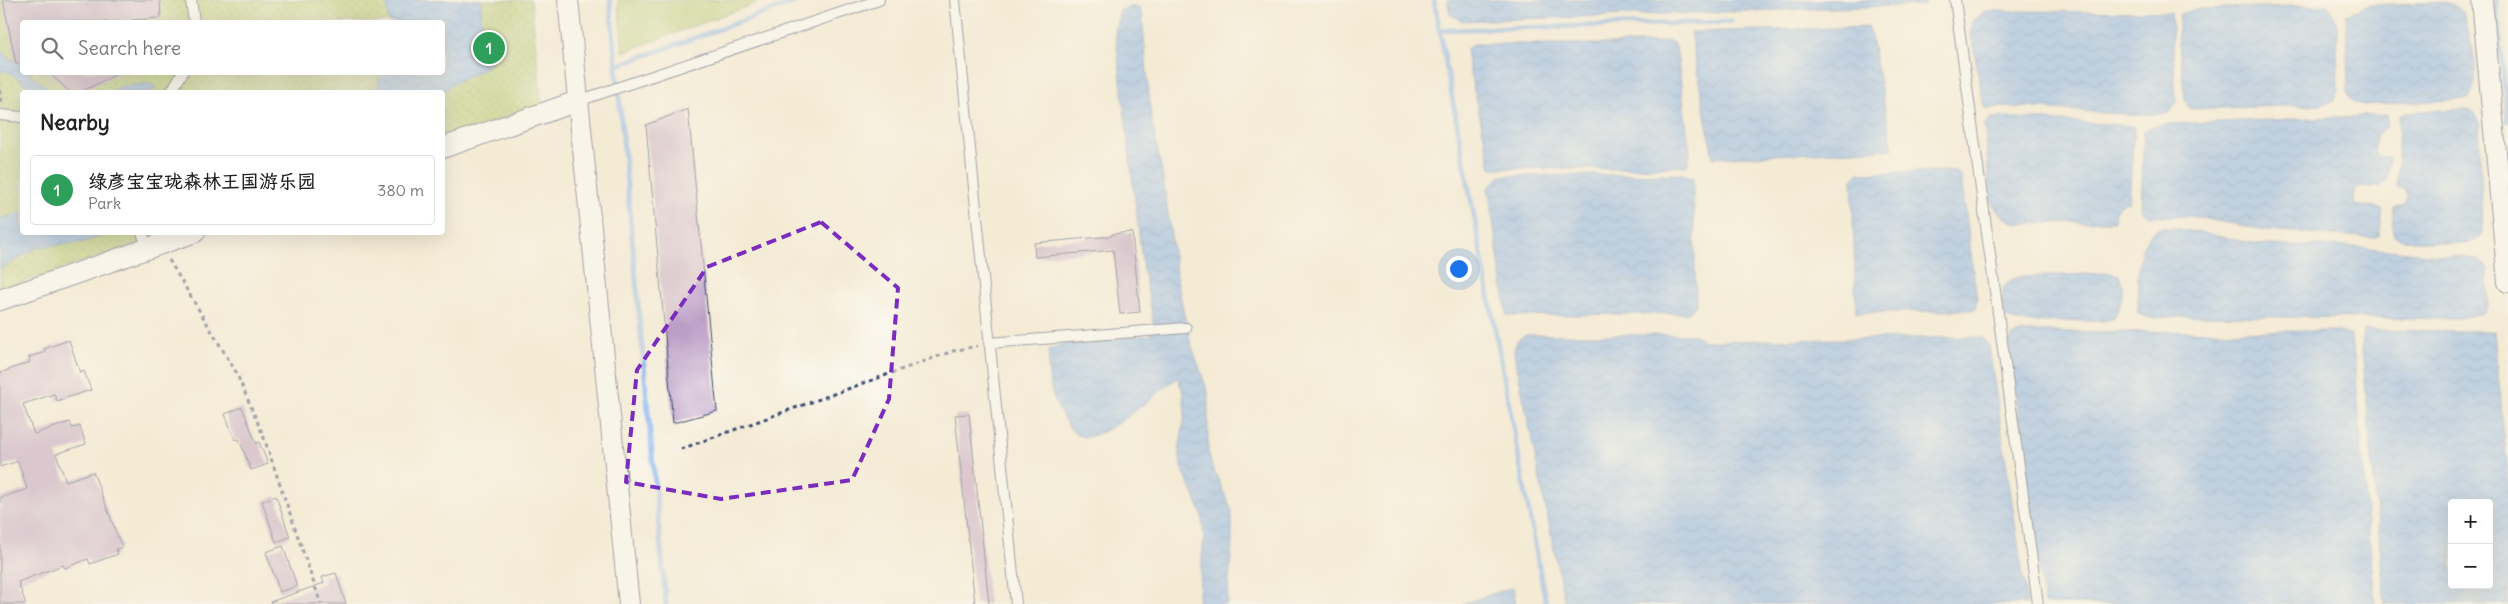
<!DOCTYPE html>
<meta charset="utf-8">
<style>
body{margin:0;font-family:Delius,"LXGW WenKai TC",sans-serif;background:#f6f6f6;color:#222}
.controls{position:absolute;right:15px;bottom:15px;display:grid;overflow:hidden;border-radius:5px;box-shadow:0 5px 20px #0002}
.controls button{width:45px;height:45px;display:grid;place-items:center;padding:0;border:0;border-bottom:1px solid #e0e0e0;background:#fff;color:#222;font:25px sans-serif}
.you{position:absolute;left:1458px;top:268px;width:18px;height:18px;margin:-12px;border:4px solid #fff;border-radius:50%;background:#1a73e8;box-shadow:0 0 0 8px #1a73e833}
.badge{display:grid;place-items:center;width:32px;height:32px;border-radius:50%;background:#d1495b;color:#fff;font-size:16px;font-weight:700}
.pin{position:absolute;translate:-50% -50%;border:2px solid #fff;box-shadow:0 1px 5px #0006}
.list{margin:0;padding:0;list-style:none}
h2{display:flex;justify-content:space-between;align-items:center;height:65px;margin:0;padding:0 20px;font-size:21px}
h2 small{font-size:16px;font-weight:400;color:#767676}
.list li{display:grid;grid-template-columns:32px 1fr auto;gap:15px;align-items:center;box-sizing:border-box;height:70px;margin:0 10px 10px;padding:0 10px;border:1px solid #e0e0e0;border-radius:5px}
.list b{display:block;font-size:19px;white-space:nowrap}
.list p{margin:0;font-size:16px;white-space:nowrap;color:#767676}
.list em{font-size:16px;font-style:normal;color:#767676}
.icon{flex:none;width:28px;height:28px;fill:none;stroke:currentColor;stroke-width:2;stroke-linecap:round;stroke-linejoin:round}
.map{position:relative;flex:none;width:2508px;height:604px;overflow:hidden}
.search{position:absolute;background:#fff;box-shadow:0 5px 20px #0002;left:20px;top:20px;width:425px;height:55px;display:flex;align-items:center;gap:12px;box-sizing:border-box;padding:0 18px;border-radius:5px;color:#767676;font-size:19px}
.panel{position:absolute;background:#fff;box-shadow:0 5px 20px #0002;left:20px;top:90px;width:425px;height:145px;border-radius:5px}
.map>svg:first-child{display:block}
.grass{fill:#b0c96e;stroke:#667c66}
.park{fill:url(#park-dots);stroke:#667c66;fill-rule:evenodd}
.water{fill:url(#water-waves);stroke:#4e70a5;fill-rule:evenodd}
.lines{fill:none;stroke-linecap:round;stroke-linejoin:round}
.stream{stroke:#82b1ec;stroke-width:5}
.building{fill:#bb9dc6}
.service-casing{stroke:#3c4b70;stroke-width:12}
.minor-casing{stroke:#3c4b70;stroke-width:22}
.path{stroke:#3c4b70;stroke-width:3;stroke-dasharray:4 4;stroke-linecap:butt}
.service{stroke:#fff;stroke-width:10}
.minor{stroke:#fff;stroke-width:20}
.marked{fill:none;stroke:#7b2cbf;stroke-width:4;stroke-dasharray:10 6;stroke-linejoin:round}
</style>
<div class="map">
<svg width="2508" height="604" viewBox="0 0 2508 604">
<defs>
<pattern id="park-dots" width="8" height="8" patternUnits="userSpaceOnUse" patternTransform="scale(1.25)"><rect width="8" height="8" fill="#b0c96e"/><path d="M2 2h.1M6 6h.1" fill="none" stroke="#8ea45e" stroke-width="1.8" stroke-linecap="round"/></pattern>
<pattern id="water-waves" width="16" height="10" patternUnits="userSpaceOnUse" patternTransform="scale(1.25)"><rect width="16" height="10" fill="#82b1ec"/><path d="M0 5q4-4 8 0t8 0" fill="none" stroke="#6a90c2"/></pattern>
</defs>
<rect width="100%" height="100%" fill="#fdfcf7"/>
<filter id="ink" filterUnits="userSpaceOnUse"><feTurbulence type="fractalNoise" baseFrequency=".02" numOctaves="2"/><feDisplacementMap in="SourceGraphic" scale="10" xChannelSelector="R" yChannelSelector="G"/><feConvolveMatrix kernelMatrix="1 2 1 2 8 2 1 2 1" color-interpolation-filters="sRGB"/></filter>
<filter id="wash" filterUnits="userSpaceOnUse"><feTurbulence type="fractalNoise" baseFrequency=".0096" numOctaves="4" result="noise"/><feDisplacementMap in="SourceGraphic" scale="20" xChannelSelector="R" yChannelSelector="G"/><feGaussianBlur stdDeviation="1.12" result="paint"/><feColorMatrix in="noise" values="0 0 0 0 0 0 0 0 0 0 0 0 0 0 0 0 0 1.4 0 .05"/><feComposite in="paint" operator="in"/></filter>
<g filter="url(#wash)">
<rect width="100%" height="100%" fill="#f4ebd6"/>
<path class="grass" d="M618,0H765L623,52Z"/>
<path class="park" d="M0,0H531L542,105L443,139L442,92H22V232L168,233L0,290ZM22,22H442V72H22Z"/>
<path class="water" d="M386,0H481V19L492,59C482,77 454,76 443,93L377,92L380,73L442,72V22H389Z
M1447,0H1929L1923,5L1462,21L1450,14Z
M2445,2L2456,6L2463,12C2469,37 2485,76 2468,99L2366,105C2355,104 2351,101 2348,91L2346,15L2368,5Z
M2327,5L2333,14L2337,24L2338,90L2333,101L2321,105L2190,109L2185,100L2178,34L2180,14L2195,9Z
M1133,6L1139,8L1142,14L1151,117L1162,172L1178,285L1190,341L1208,392V451L1212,466L1232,511V546L1227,604H1198L1204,536L1202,515L1181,465L1179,451L1185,414L1183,393L1178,378C1158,390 1099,448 1077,435C1071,432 1067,423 1063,417C1050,395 1047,375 1049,350L1062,344L1150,335L1153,325L1152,313L1143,269L1115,30L1120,11Z
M1985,11L2171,12L2176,102L2170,113C2107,119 2046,103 1984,108L1971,33L1973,21Z
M1869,27L1893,149L1713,158L1690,32Z
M1670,41L1676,46L1690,152L1687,166L1607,169L1491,168L1468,63L1466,50L1473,44H1621Z
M0,51L22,67V72L29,73L52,92H35L11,73L0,70Z
M150,84L156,88L148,92H108L124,86Z
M2468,109L2473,112L2479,122L2483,229C2480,236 2478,241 2470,242C2456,245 2406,242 2394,236L2392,227L2394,207L2405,204L2408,197L2405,190L2397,188L2399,115L2405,112Z
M2387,115C2390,126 2386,129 2376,135L2375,150L2378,157H2389L2386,180L2381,186L2357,188L2353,196L2355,204C2365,208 2374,205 2383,209L2379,236L2374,238L2266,230L2190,216H2148L2141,210L2144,131L2153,126L2169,124Z
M2000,117L2134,126L2129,202L2120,204L2115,211L2114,221L2018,224C2003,218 1996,213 1990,198L1985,124L1991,118Z
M1955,171L1961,176L1977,300L1975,310L1856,313L1852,179L1859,173Z
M1683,174L1693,178L1696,305L1689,313L1507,316L1488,188L1500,176Z
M22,213V232L111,233L83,242L38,247L0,269V219Z
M2160,228H2173L2265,245L2358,247L2479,259L2488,268V305L2484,313L2454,319L2201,316L2150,318L2138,314C2139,288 2132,239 2160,228Z
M2110,273L2119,275C2126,289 2121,306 2113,318L2105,321L2017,322L2004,316C2003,297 1997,284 2019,277Z
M2364,330L2494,331L2508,477V604H2385L2362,348ZM2452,503H2489V585H2452Z
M2337,331L2349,334L2353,344L2375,604H2044L2009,347L2012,336L2022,332Z
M1526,335H1695L1704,341L1982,337L1989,346L2027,604H1565L1514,352L1516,341Z
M1513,587L1516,604H1462Z"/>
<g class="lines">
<path class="stream" d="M610,0L666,604
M1434,0L1546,604
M2496,0L2508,121
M1439,30L1731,22
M616,66L801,0"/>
</g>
<g id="blocks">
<path class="building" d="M3,0H160L161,18L132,20V22H22V64H16Z
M48,72H121L81,92H70Z
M688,109L717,411L673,423L646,125Z
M1132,232L1140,312L1120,314L1113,250L1035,257L1034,243L1112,236V234Z
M69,340L80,373L84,371L91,390L57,401L54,394L23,404L34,434L70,422L72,428L80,426L86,444L56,454L66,481L93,472L122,547L116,549L118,554L90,564L88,559L65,568L63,565L18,582L26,604H0V498L27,489L18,461L0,467V373L30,362L29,357L45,352L44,349Z
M242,407L256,443L259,442L268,464L251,470L239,439L235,440L225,414Z
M969,414L989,604H975L955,415Z
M276,496L290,537L276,542L262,501Z
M283,546L297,586L280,592L266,552Z
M336,573L346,604H271L270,602L324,583L322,577Z"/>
</g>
</g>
<g filter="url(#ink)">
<use href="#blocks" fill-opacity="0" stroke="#3c4b70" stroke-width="1"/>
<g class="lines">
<defs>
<path id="service" d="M191,0L194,22
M955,0L1016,604
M1955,0L2038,604
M171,92L183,72
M578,101L879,0
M0,115L22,117
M142,232L148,249
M989,343L1186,328"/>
<path id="minor" d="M568,0L629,604
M2482,0L2508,282
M442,148L578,101
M0,300L195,232"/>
</defs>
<use href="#service" class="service-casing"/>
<use href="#minor" class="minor-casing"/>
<path class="path" d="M0,90L1,102
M169,260L236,372L263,435L321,604
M681,449L953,351L977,346"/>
<use href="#service" class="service"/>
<use href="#minor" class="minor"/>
</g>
</g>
<path d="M0 0H2508V604H0ZM821,222L898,288L889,399L852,480L721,499L626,482L637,370L707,267Z" fill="#f4ebd6" fill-opacity=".55" fill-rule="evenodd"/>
<path class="marked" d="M821,222L898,288L889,399L852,480L721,499L626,482L637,370L707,267Z"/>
</svg>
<div class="controls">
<button>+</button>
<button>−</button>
</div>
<div class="you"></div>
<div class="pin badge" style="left:489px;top:48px;background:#2e9e5b">1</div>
<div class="search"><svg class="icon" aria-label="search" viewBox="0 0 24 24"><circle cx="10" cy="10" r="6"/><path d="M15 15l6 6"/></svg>Search here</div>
<section class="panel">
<h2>Nearby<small></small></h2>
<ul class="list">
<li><span class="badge" style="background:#2e9e5b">1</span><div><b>绿彦宝宝珑森林王国游乐园</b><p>Park</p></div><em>380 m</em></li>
</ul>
</section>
</div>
